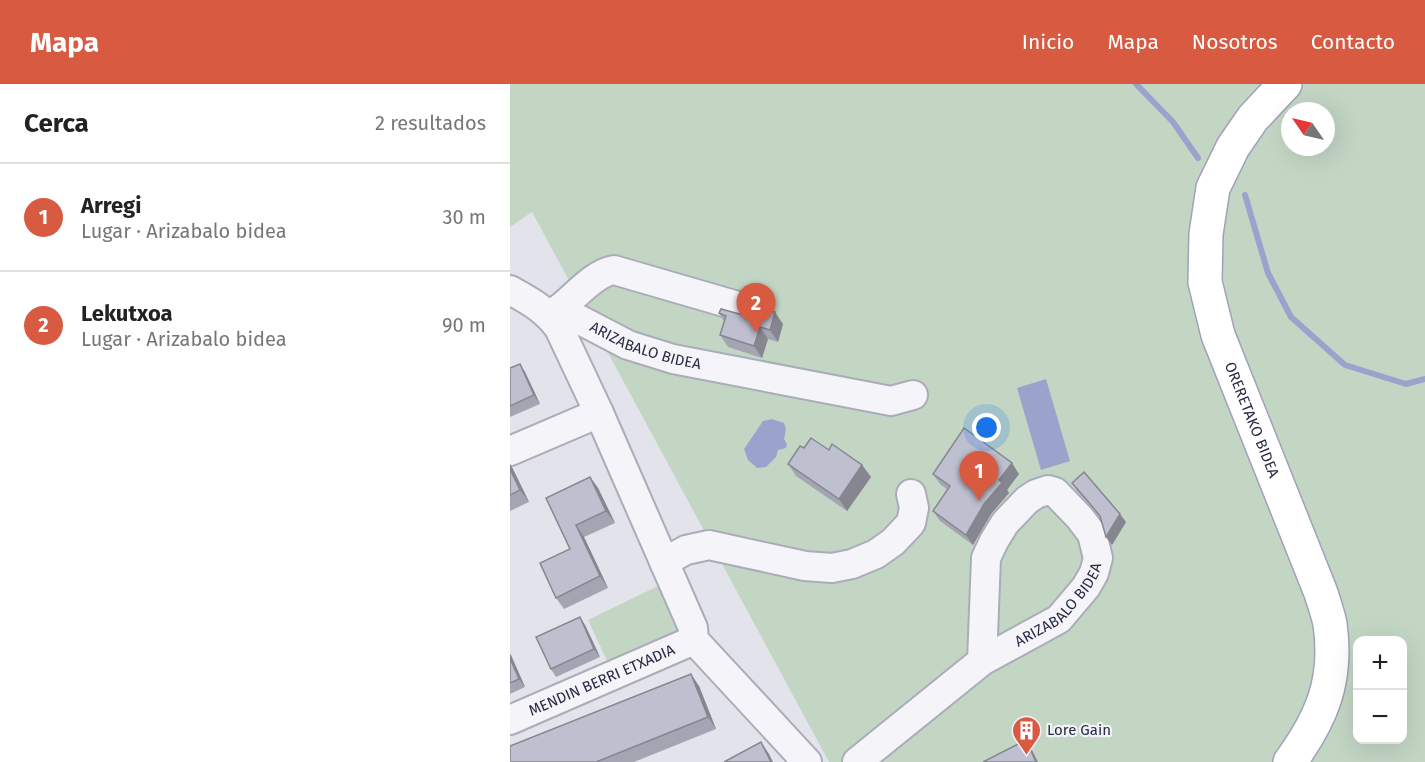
<!DOCTYPE html>
<html lang="es">
<meta charset="utf-8">
<style>
body{margin:0;font-family:"Fira Sans",sans-serif;background:#f2f2f2;color:#222}
.controls{position:absolute;right:18px;bottom:18px;display:grid;overflow:hidden;border-radius:12px;box-shadow:0 6px 24px #0002}
.controls button{width:54px;height:54px;display:grid;place-items:center;padding:0;border:0;border-bottom:2px solid #e0e0e0;background:#fff;color:#222;font:30px sans-serif}
.compass{position:absolute;left:771px;top:18px;width:54px;height:54px;border-radius:50%;background:#fff;box-shadow:0 6px 24px #0002;rotate:304deg}
.you{position:absolute;left:477px;top:344px;width:21px;height:21px;margin:-15px;border:4px solid #fff;border-radius:50%;background:#1a73e8;box-shadow:0 0 0 9px #1a73e833}
.badge{display:grid;place-items:center;width:39px;height:39px;border-radius:50%;background:#d85a40;color:#fff;font-size:20px;font-weight:700}
.pin{position:absolute;translate:-50% -50px;filter:drop-shadow(0 2px 3px #0008)}
.pin::after{content:'';position:absolute;top:32px;width:21px;height:18px;background:inherit;clip-path:polygon(0 0,100% 0,50% 100%)}
.list{margin:0;padding:0;list-style:none}
h2{display:flex;justify-content:space-between;align-items:center;height:78px;margin:0;padding:0 24px;font-size:26px}
h2 small{font-size:20px;font-weight:400;color:#767676}
.list li{display:grid;grid-template-columns:39px 1fr auto;gap:18px;align-items:center;box-sizing:border-box;height:108px;padding:0 24px;border-top:2px solid #e0e0e0}
.list b{display:block;font-size:22px;white-space:nowrap}
.list p{margin:0;font-size:20px;white-space:nowrap;color:#767676}
.list em{font-size:20px;font-style:normal;color:#767676}
.map{position:relative;flex:none;width:915px;height:678px;overflow:hidden}
header{display:flex;align-items:center;gap:36px;box-sizing:border-box;height:84px;padding:0 30px;background:#d85a40;color:#fff}
header strong{font-size:28px}
nav{display:flex;gap:33px;margin-inline-start:auto;font-size:21px}
main{display:flex}
aside{flex:1;background:#fff}
.map>svg:first-child{display:block}
.green{fill:#c3d6c4;fill-rule:evenodd}
.water{fill:#9ba3cd}
.lines{fill:none;stroke-linecap:round;stroke-linejoin:round}
.stream{stroke:#9ba3cd;stroke-width:6}
.minor-casing{stroke:#aaacb9;stroke-width:32}
.major-casing{stroke:#a0a2b8;stroke-width:36}
.minor{stroke:#f5f5f9;stroke-width:28}
.major{stroke:#fff;stroke-width:33}
.wall{fill:#a4a5b2}
.shaded-wall{fill:#868691}
.building{fill:#bfc0cf;stroke:#868691;stroke-width:1.5}
.labels{text-anchor:middle;dominant-baseline:central;stroke-width:4.5;stroke-linejoin:round;paint-order:stroke}
.street-label{font-size:15px;fill:#292a45;stroke:#f2f3f8}
.poi-label{font-size:15px;fill:#292a45;stroke:#f2f3f8;text-anchor:start}
</style>
<header>
<strong>Mapa</strong>
<nav><a>Inicio</a><a>Mapa</a><a>Nosotros</a><a>Contacto</a></nav>
</header>
<main>
<aside>
<h2>Cerca<small>2 resultados</small></h2>
<ul class="list">
<li><span class="badge">1</span><div><b>Arregi</b><p>Lugar · Arizabalo bidea</p></div><em>30 m</em></li>
<li><span class="badge">2</span><div><b>Lekutxoa</b><p>Lugar · Arizabalo bidea</p></div><em>90 m</em></li>
</ul>
</aside>
<div class="map">
<svg width="915" height="678" viewBox="0 0 915 678">
<rect width="100%" height="100%" fill="#e2e3eb"/>
<path class="green" d="M0,0H915V678H319L22,128L0,143ZM780,27H816V63H780ZM848,556H892V656H848Z
M148,502L169,552L99,581L78,536Z"/>
<path class="water" d="M536,295L560,377L531,386L507,304Z
M262,335L274,339L276,345L274,355L277,360L276,364L268,366L266,373L256,383L247,384L238,376L234,365L253,337Z"/>
<g class="lines">
<path class="stream" d="M626,0L663,38L688,74
M735,111L758,189L781,233L835,281L896,300L915,295"/>
<defs>
<g id="minor">
<path d="M0,206C20,217 35,225 49,244L89,329L183,544L184,556L297,678"/>
<path d="M49,225C65,213 84,189 104,186L245,227"/>
<path id="s1" d="M41,233L49,225L118,261L163,275L381,317L403,311"/>
<path d="M0,367L89,329"/>
<path d="M154,478L176,466L199,461L295,482L322,484L342,480L366,470L383,458L401,439L404,424L401,410"/>
<path id="s2" d="M0,636L184,556"/>
<path id="s3" d="M347,678L472,577L549,535L576,503L584,489L588,474L582,450L570,434L545,408L538,406L526,410L517,416L495,439L484,457L476,474L472,577"/>
</g>
<g id="major">
<path id="s4" d="M775,0L743,34L723,63L703,104L696,150L695,198L708,251L811,509C814,519 818,530 820,540C828,596 812,634 780,678"/>
</g>
</defs>
<use href="#minor" class="minor-casing"/>
<use href="#major" class="major-casing"/>
<use href="#minor" class="minor"/>
<use href="#major" class="major"/>
</g>
<path class="wall" d="M209,229L233,231L273,240L268,258L258,255L252,274L218,263L210,251L214,237Z
M10,280L15,288L30,320L0,333V284Z
M294,364L319,366L352,381L361,393L337,427L286,392L278,380Z
M0,380L19,418L0,427Z
M423,390H509L497,406L499,409L481,430L463,461L430,437L423,427L438,406L430,400Z
M80,393L88,404L105,439L74,453L98,504L54,525L46,514Z
M562,399L616,438L602,461L596,453L590,433L582,423L567,407Z
M75,541L90,573L46,593L41,585Z
M0,570L15,603L0,610Z
M189,602L206,645L124,678H0Z"/>
<path class="shaded-wall" d="M265,228L273,240L268,258L260,246Z
M250,243L258,255L252,274L244,262Z
M10,280L15,288L30,320L24,311Z
M502,379L509,390L497,406L499,409L481,430L463,461L456,451L489,396Z
M0,380L2,383L19,418L10,406L0,385Z
M352,381L361,393L337,427L329,415Z
M80,393L88,404L105,439L96,427Z
M610,430L616,438L602,461L596,453Z
M66,441L74,453L98,504L90,492Z
M70,533L75,541L90,573L84,565Z
M0,570L1,571L15,603L9,595L0,574Z
M181,590L189,602L206,645L198,633Z
M516,656L521,664L528,678H526Z
M251,658L259,670L263,678H261Z"/>
<path class="building" d="M250,224L265,228L260,246L250,243L244,262L210,251L216,232L209,229L211,225L233,231H241L248,227Z
M10,280L24,311L0,322V284Z
M454,344L502,379L489,396L492,399L474,420L456,451L423,427L440,402L423,390Z
M301,354L319,366L322,360L352,381L329,415L278,380L290,362L294,364Z
M0,385L10,406L0,411Z
M574,388L610,430L596,453L590,432L576,415L562,399Z
M80,393L96,427L66,441L90,492L46,514L30,479L60,465L36,414Z
M70,533L84,565L41,585L26,553Z
M0,574L9,595L0,599Z
M181,590L198,633L86,678H0V662Z
M516,656L526,678H473Z
M251,658L261,678H214Z"/>
<defs>
<symbol id="building-pin" viewBox="-11 -11 22 30"><path d="M0 17L-7.5 6A9.5 9.5 0 1 1 7.5 6Z" fill="#d85a40" stroke="#f2f3f8"/><path d="M-4-6H4V6H1V3H-1V6H-4ZM-2.5-4.3h1.7v1.8h-1.7ZM.8-4.3h1.7v1.8H.8ZM-2.5-1h1.7V.8h-1.7ZM.8-1h1.7V.8H.8Z" fill="#fff"/></symbol>
</defs>
<g fill-rule="evenodd">
<use href="#building-pin" x="500" y="630" width="33" height="45"/>
</g>
<g class="labels">
<g class="street-label">
<text stroke="none"><textPath href="#s1" startOffset="106">ARIZABALO BIDEA</textPath></text>
<text stroke="none"><textPath href="#s4" startOffset="368">ORERETAKO BIDEA</textPath></text>
<text stroke="none"><textPath href="#s3" startOffset="258">ARIZABALO BIDEA</textPath></text>
<text stroke="none"><textPath href="#s2" startOffset="100">MENDIN BERRI ETXADIA</textPath></text>
</g>
<g class="poi-label">
<text x="537" y="646">Lore Gain</text>
</g>
</g>
</svg>
<div class="controls">
<button>+</button>
<button>−</button>
</div>
<svg class="compass" viewBox="-18 -18 36 36"><path d="M0-13l5 13h-10z" fill="#e53935"/><path d="M0 13l5-13h-10z" fill="#767676"/></svg>
<div class="you"></div>
<div class="pin badge" style="left:469px;top:417px">1</div>
<div class="pin badge" style="left:246px;top:249px">2</div>
</div>
</main>
